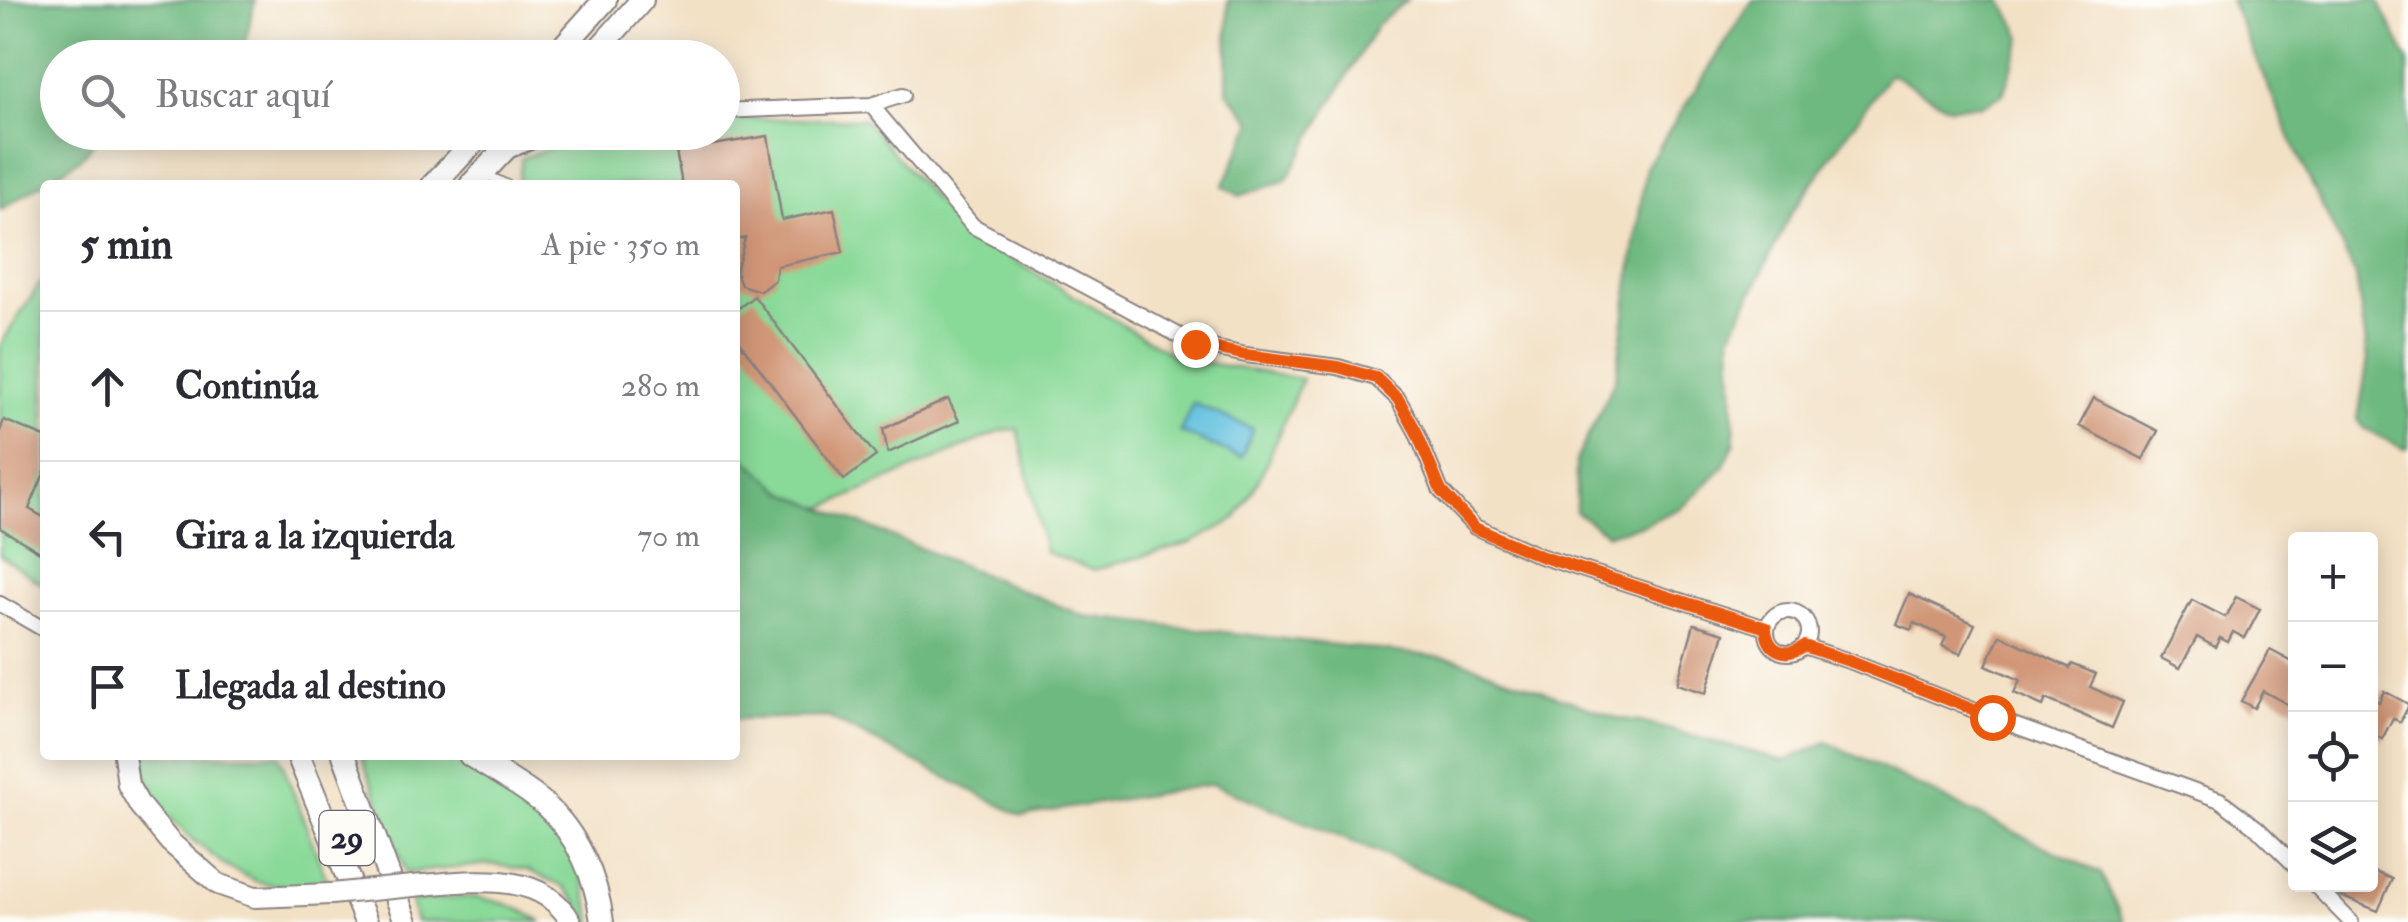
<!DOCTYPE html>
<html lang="es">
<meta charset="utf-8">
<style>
body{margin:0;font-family:"IM FELL Double Pica",serif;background:#f2f2f3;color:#2b2b33}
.controls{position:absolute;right:30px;bottom:30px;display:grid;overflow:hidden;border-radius:10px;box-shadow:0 5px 25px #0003}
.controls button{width:90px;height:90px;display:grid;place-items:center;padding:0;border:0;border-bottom:2px solid #e1e1e2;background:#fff;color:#2b2b33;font:50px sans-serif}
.stop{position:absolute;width:30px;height:30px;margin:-22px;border:8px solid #ea580c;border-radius:50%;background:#fff}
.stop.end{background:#ea580c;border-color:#fff;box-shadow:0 2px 10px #0008}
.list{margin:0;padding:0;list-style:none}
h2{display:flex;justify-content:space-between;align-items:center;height:130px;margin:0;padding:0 40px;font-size:42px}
h2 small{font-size:32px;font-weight:400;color:#7c7c81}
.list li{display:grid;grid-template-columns:65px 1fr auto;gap:30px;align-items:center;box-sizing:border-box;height:150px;padding:0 40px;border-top:2px solid #e1e1e2}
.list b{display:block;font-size:38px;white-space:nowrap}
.list em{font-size:32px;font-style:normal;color:#7c7c81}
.icon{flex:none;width:55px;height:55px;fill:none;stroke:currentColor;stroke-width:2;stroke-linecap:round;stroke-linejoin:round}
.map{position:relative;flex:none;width:2408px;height:922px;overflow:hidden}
.search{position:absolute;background:#fff;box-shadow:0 5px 25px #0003;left:40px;top:40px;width:700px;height:110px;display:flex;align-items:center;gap:25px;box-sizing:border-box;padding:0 35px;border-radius:55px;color:#7c7c81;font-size:38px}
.panel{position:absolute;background:#fff;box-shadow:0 5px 25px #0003;left:40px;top:180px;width:700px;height:580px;border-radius:10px}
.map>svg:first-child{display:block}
.green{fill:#89d998;stroke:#567e6a;stroke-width:2.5}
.forest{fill:#6eb980;stroke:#486e5e;stroke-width:2.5}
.water{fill:#60c0de;stroke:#41718c;stroke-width:2.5}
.building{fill:#d09677}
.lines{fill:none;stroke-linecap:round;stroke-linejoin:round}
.service-casing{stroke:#8a8280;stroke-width:11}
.minor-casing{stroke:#8a8280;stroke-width:18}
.secondary-casing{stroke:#8a8280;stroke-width:24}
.trunk-casing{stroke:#8a8280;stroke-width:26}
.service{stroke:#fff;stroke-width:8}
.minor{stroke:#fff;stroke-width:14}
.secondary{stroke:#fff;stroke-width:20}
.trunk{stroke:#fff;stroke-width:22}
.secondary-bridge-casing{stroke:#8a8280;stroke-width:24;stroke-linecap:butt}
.secondary-bridge{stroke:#fff;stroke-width:20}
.route{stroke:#ea580c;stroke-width:12}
.labels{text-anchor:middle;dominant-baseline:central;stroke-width:9;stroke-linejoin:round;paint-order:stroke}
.shield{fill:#fdfcf7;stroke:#646373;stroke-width:2.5}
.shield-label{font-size:32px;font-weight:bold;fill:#22223b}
</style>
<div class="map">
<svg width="2408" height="922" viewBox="0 0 2408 922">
<rect width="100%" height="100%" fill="#fdfcf7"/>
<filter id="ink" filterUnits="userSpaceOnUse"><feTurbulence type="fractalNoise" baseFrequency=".01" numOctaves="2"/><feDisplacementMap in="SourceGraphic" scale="20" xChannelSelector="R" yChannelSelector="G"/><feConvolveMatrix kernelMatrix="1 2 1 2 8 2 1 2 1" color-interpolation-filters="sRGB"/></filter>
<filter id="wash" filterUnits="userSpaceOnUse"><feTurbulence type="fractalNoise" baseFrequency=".0048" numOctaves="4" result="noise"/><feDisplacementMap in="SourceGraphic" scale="40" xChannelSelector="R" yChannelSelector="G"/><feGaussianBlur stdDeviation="2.25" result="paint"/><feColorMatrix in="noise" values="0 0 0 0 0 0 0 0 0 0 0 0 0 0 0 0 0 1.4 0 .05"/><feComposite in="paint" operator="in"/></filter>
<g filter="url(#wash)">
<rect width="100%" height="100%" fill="#f3e1c6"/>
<path class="green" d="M723,119H864L958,227L1178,358L1302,379L1258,482L1235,519L1191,543L1093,570L1045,552L1018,429L1000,431L823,508L785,493L735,450V185H517L522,158L593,133L722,132Z
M45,276V586L0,555V345Z
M144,755H279L327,881L289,888L258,882L227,867L194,841L162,810L146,774Z
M361,755H454L546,817L579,863L593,922H587L577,901L563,887L528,870L490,864L406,873Z
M473,897C499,901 519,906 541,922H416L411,901Z"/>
<path class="forest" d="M0,0H255L242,57L58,58V132L102,133L80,159L0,210Z
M1228,0H1407L1377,25L1286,180L1240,196L1223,186L1253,122L1227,91Z
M1753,0H2002L2022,37L2003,94L1982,105L1948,107L1890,73L1792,212L1731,335L1735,442L1723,467L1683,507L1644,524L1607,534L1576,512V461L1616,378L1646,167Z
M2230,0H2378L2408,60V448L2404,449L2365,429L2358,419L2368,359L2356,276L2304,168Z
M735,450L786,493L1084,616L1457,659L1617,718L1641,722L1785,761L1827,742L2100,873L2124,922H1544L1213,784L1022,816L827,717L735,719Z"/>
<path class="water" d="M1193,403L1253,429L1241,458L1180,432Z"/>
<g id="blocks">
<path class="building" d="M768,136L782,220L834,209L843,252L777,266L775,280L760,291L741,285L736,272L745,238L735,240V185H682L676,151Z
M754,296L876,456L844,480L735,336V311Z
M2094,398L2158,431L2143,459L2079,426Z
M948,399L959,421L888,453L883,429Z
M4,420L45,437V471L29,509L45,518V555L0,528V431Z
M1909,594L1975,624L1961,654L1942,646L1946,637L1914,623L1911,630L1896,624Z
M2236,597L2260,609L2245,638L2233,632L2228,642L2220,638L2215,647L2197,637L2180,668L2161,658L2192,600L2225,617Z
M1694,624L1724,633L1706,693L1677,684Z
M2000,635L2070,668L2072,664L2096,674L2090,687L2123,702L2112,728L2046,699L2043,706L2014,693L2020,680L1986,665Z
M2270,650L2296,664V709L2263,691L2254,708L2241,701Z
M2384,691L2408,704V707L2400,722L2393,718L2382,739L2370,733V697L2379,702Z
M2370,870L2392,879L2378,911L2340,896L2329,884H2370Z"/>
</g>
</g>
<g filter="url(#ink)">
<use href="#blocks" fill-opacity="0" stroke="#8a8280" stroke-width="2.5"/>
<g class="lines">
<defs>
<path id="service" d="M487,175L508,185"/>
<path id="minor" d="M871,105L973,226L1195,344L1246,355L1338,367L1376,378L1398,399L1416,431L1441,491L1475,527L1540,556L1766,628
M722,111L871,105L903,95
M510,150L556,132
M0,604L45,630
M1767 632a21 21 0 1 1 42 0a21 21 0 1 1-42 0Z
M1804,646L1852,662L1991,717L2220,800L2257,828L2296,866
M2314,884L2351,922"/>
<path id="secondary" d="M124,755L128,785L140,806L170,842L218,884L255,897L331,894
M423,885C473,881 542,870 571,922"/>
<path id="trunk" d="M553,58L605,0
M591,58L642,0
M433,185L483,132
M471,185L521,132
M298,755L366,922
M344,755L406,922
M470,755C494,771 522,785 543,803C577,833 597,878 602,922"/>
</defs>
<use href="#service" class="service-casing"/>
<use href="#minor" class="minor-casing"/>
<use href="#secondary" class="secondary-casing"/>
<use href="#trunk" class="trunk-casing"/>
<use href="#service" class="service"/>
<use href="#minor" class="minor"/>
<use href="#secondary" class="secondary"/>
<use href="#trunk" class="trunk"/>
<defs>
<path id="secondary-bridge" d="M331,894L423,885"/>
</defs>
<use href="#secondary-bridge" class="secondary-bridge-casing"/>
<use href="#secondary-bridge" class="secondary-bridge"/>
</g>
</g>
<g class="lines" filter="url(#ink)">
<path class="route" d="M1195,344L1246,355L1338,367L1376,378L1398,399L1416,431L1441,491L1475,528L1540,556L1766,628C1767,651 1786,659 1804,646L1852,662L1992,717"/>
</g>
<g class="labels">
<rect class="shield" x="319.5" y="811" width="55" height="54" rx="8"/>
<g class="shield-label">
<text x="347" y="838">29</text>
</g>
</g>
</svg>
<div class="controls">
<button>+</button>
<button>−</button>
<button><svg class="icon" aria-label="locate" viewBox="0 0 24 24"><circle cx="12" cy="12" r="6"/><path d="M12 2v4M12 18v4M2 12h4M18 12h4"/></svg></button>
<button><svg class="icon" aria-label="layers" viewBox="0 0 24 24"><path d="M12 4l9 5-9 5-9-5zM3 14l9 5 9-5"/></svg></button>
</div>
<div class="stop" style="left:1992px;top:717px"></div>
<div class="stop end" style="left:1195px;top:344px"></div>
<div class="search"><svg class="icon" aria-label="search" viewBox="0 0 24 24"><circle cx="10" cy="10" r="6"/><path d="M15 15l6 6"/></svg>Buscar aquí</div>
<section class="panel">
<h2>5 min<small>A pie · 350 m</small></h2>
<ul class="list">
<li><svg class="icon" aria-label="ahead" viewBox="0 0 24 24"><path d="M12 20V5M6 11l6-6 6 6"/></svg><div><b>Continúa</b></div><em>280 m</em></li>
<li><svg class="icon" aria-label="left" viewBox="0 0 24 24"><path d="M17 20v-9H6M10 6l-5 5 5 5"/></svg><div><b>Gira a la izquierda</b></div><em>70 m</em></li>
<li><svg class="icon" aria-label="arrive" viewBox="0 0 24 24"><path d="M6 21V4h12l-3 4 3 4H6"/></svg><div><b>Llegada al destino</b></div></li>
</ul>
</section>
</div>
